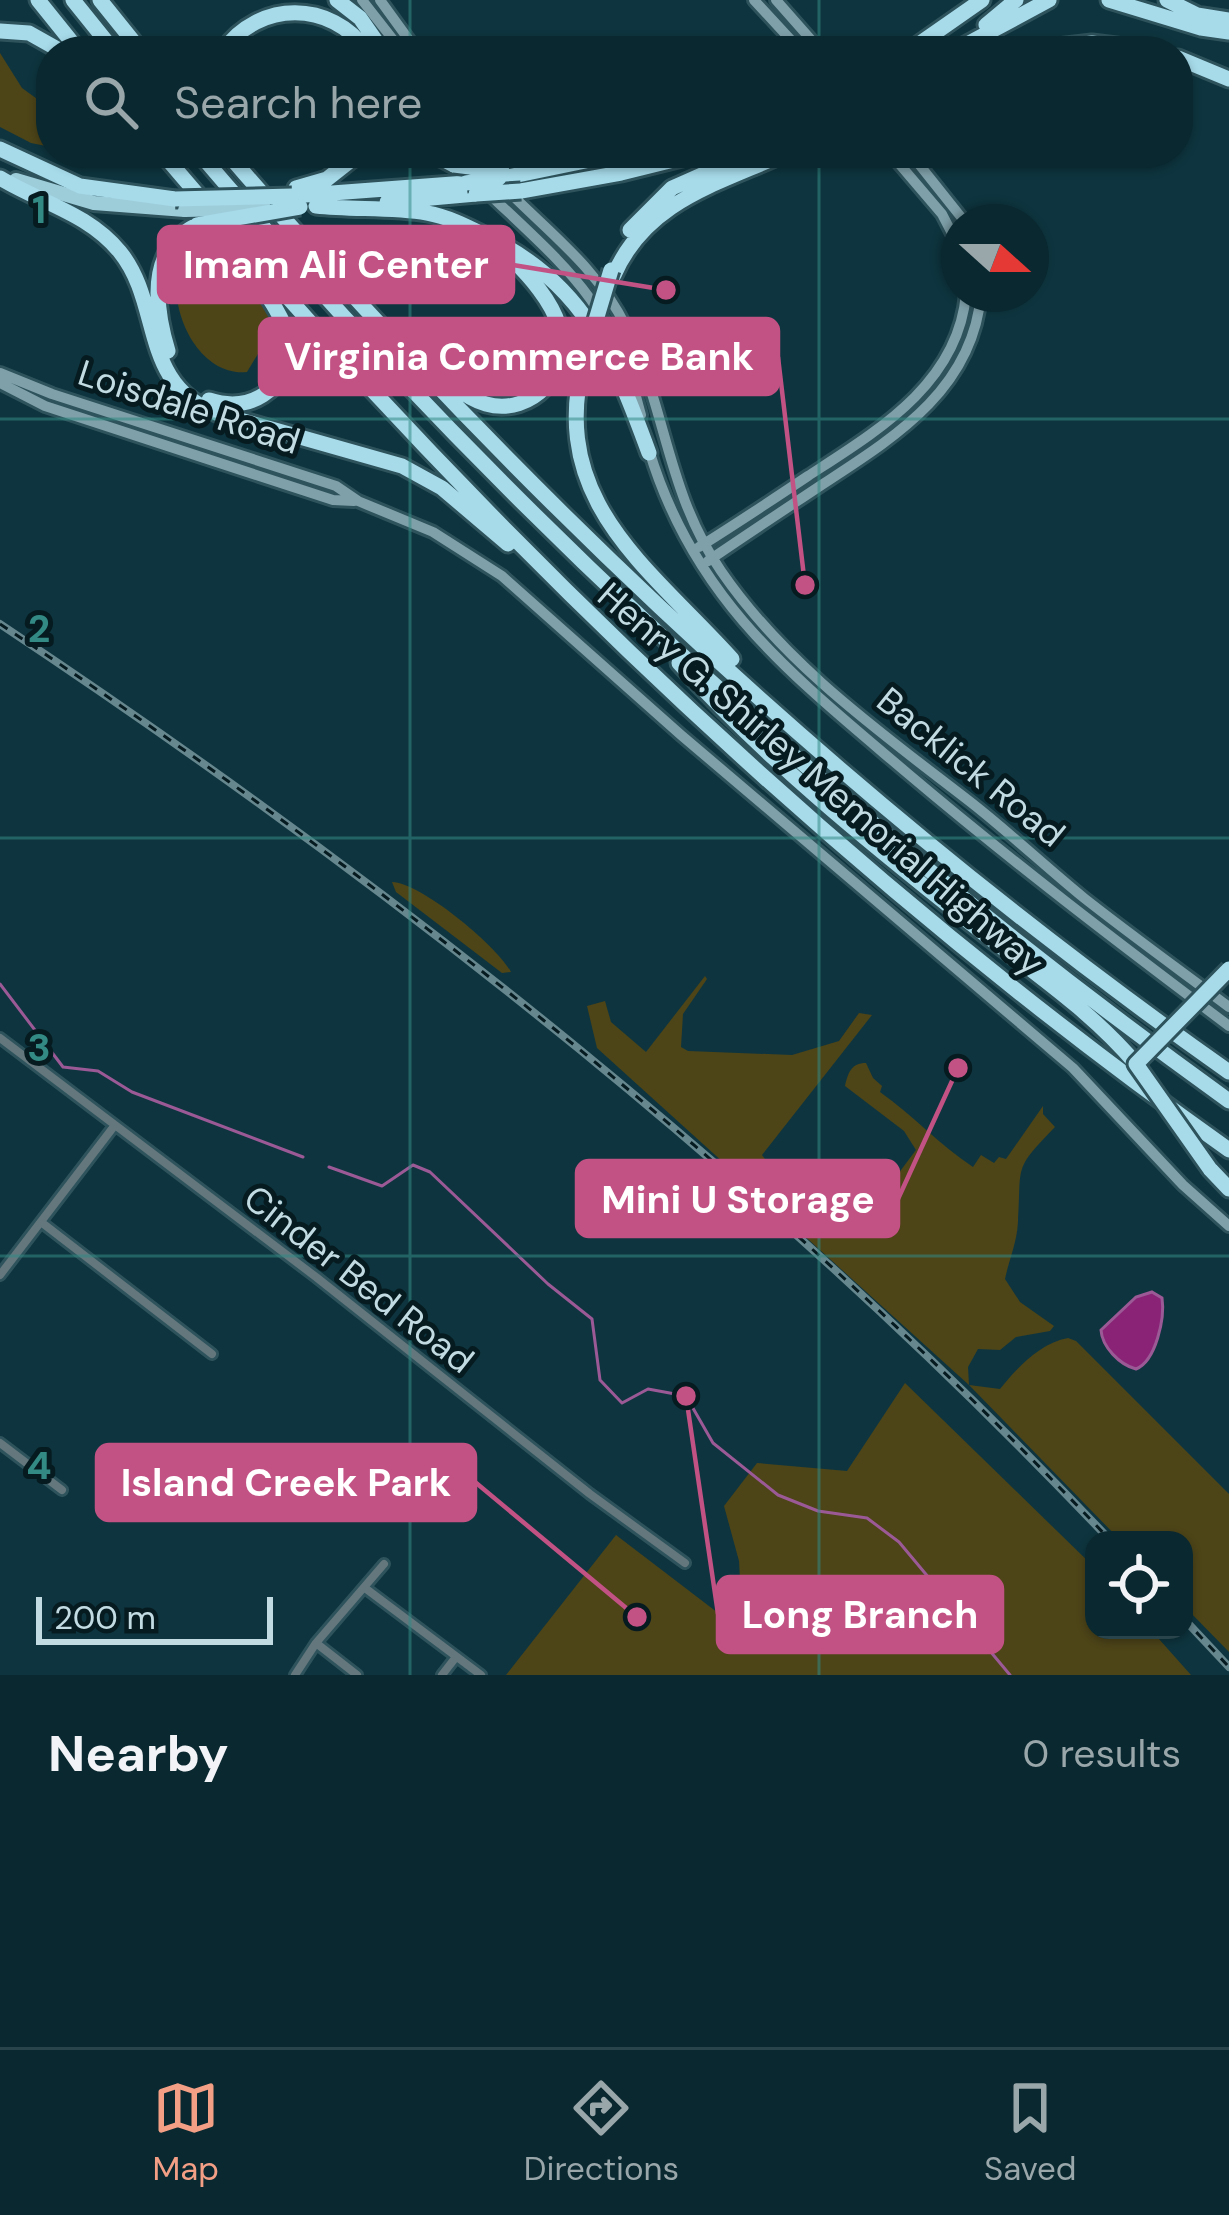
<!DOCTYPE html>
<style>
body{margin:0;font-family:"DM Sans",sans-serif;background:#133037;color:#f1f3f6}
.controls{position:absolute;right:36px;bottom:36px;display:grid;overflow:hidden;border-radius:24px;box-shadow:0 3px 9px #0004}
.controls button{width:108px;height:108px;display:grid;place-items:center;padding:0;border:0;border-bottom:3px solid #2a444b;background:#0a282f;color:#f1f3f6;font:60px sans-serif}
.compass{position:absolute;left:941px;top:204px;width:108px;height:108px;border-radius:50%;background:#0a282f;box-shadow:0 3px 9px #0004;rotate:111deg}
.scale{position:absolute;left:36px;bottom:30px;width:237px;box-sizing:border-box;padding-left:12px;border:6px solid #c2dbe2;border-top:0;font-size:33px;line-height:42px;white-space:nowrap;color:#c2dbe2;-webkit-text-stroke:9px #061b20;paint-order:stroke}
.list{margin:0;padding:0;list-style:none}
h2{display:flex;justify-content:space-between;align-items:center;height:156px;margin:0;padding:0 48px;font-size:51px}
h2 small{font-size:39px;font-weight:400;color:#99a6aa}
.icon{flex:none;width:66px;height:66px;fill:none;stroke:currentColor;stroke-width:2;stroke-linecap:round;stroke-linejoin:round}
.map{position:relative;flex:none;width:1229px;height:1675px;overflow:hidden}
.search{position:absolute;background:#0a282f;box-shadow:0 3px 9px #0004;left:36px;right:36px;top:36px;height:132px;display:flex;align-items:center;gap:30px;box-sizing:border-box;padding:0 42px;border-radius:48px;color:#99a6aa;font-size:45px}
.sheet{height:372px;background:#0a282f}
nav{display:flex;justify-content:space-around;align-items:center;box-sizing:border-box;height:168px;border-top:3px solid #2a444b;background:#0a282f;font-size:33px;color:#99a6aa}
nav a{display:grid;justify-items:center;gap:6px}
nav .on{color:#f39f86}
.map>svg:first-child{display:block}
.green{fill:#4d4418}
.water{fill:#8a2376;stroke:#9b5a96;stroke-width:3}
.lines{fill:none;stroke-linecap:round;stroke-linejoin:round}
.stream{stroke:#9b5a96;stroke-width:3}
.minor-casing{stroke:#2e535c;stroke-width:14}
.secondary-casing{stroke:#2e535c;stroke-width:16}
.trunk-casing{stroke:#2e535c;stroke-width:20}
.motorway-casing{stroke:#2e535c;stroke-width:21}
.minor{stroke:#63777d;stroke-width:8}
.secondary{stroke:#7fa0a9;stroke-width:10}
.trunk{stroke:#9ecdda;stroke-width:14}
.motorway{stroke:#a7dbea;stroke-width:15}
.rail-casing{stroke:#67878f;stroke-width:8}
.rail{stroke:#061b20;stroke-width:3;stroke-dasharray:9;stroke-linecap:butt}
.trunk-bridge-casing{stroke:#2e535c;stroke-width:20;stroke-linecap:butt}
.motorway-bridge-casing{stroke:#2e535c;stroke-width:21;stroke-linecap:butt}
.trunk-bridge{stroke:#9ecdda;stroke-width:14}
.motorway-bridge{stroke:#a7dbea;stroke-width:15}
.grid{fill:none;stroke:#338a85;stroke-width:3;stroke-opacity:0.55}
.labels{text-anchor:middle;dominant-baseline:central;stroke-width:10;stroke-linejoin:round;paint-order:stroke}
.street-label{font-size:36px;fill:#c2dbe2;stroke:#061b20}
.grid-label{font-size:39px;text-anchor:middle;font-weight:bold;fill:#338a85;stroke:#061b20;stroke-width:10;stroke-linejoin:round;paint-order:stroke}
.leader{fill:none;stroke:#c25284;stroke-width:4.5}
.callout-dot{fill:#c25284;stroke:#061b20;stroke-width:4.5}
.callout{fill:#c25284;stroke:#c25284;stroke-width:4.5}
.callout-label{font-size:39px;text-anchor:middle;font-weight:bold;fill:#fff}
</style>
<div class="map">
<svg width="1229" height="1675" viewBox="0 0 1229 1675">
<rect width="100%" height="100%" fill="#0e353f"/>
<path class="green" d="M0,53L22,88L51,109V147L31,143L0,127Z
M199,234L223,275L229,274C251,288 264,300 276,324L247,372C186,378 150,269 199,234Z
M392,882C422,883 498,947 511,972L502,973L396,892Z
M705,976L707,979L683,1014L681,1047L688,1051L792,1055L839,1041L859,1013L872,1015L762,1155C782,1184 809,1209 843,1227L880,1198L916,1150L904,1131L845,1086C848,1073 851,1063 866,1063L873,1078L882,1086L880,1092C913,1115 938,1144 973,1167L981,1155L994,1163L999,1157L1006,1159L1043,1106V1114L1055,1127C1012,1171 1022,1165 1018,1222C1017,1242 1009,1260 1005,1279L1020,1302L1054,1326L1050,1331L1016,1337L1000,1350L978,1349L968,1367L969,1385L1000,1389C1017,1368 1040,1343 1068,1338L1076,1341L1229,1494V1652L1184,1606V1540H1120L969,1385L597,1048L587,1006L605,1001L611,1022L646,1052Z
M905,1383L1094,1567V1630H1151L1191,1675H506L616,1535L743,1632L739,1561L724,1506L757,1463L847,1471Z"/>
<path class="water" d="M1152,1292L1162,1298C1165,1318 1156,1361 1136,1369C1120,1365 1102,1347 1101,1330L1136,1297Z"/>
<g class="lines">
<path class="stream" d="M0,984L63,1067L98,1071L132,1092L303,1157
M329,1167L382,1186L413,1165L430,1172L548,1284L592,1319L600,1380L622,1403L648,1389L686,1396L713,1443L778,1495L818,1511L867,1518L899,1542L1010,1675"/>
<defs>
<path id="minor" d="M0,1038L316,1277L590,1494L685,1563
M41,1222L212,1354
M0,1275L115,1125
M0,1443L62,1490
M365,1588L481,1675
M316,1643L357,1675
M295,1675L316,1643L384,1564
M442,1675L456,1657"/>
<path id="secondary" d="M362,0L402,51
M380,0L417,51
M754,0L801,51
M776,0L821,51
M890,153L942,214L959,247
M910,153L965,222
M508,191C551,234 599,270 626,327C667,409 666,491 721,571C786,666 883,734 973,804C1011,834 1046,867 1084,898C1131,935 1181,971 1229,1007
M488,193C568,269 613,303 641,415
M0,373L52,394L336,486L358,501L433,532L502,576L681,735L1073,1068L1183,1185L1229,1226
M0,383L45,406L333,500L354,501
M649,450C694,600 792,675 906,772C1011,861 1120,944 1229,1026
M699,547C736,524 772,500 808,476C877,431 958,384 966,294
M708,561C746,535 784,510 823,484C895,437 973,389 981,294"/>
<path id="trunk" d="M16,180L94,203L185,210"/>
<path id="motorway" d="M38,0L79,51
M73,0L114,51
M100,0L141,51
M337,0L360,18L383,51
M1109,0L1201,28L1229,32
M1167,0L1197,15L1229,20
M986,25L1016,0
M0,31L29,33L61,51
M223,51C259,0 331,0 367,51
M909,51L982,0
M954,51L1049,0
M1023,51L1092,43L1156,51
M1178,58L1229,79
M0,149L80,186L175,199
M162,153C478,526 830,867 1229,1150
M199,153C502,509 850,828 1229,1101
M227,153C522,497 858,811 1229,1072
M431,153L454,165
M508,177L624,153
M0,178C41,203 88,213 120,252C163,305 139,386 219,414L402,466L442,488L508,544
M296,188L327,179L360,153
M521,191L621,173L702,153
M292,196L466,183
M387,202L476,194
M316,206C353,210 391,207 427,213C449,217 468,227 488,237C585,284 614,358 649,453
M630,230L672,188L751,153
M614,275C646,201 718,184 786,153
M394,328C425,350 448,393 486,404C532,417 574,371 559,326C551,300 530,277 511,258
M168,351C154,305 148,249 197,225
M584,360C547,501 649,567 732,659
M209,400C228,406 246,406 263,395C324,354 266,298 242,258
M679,663C765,758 867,841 968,921C1024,966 1089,1008 1136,1064
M1210,1169L1229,1189"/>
</defs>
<use href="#minor" class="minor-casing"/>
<use href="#secondary" class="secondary-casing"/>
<use href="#trunk" class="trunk-casing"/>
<use href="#motorway" class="motorway-casing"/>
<use href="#minor" class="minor"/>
<use href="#secondary" class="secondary"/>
<use href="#trunk" class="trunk"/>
<use href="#motorway" class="motorway"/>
<defs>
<path id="rail" d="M0,624C400,890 779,1190 1110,1540
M1184,1619L1229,1667"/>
</defs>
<use href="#rail" class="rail-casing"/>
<use href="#rail" class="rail"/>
<defs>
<path id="trunk-bridge" d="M185,210L264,208"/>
<path id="motorway-bridge" d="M454,165L502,171
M466,183L499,178
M476,194L521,191
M175,199L292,196
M197,225L300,207
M584,360L611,270
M1210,1169L1136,1064L1229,969"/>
</defs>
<use href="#trunk-bridge" class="trunk-bridge-casing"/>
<use href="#motorway-bridge" class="motorway-bridge-casing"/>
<use href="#trunk-bridge" class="trunk-bridge"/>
<use href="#motorway-bridge" class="motorway-bridge"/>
</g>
<path class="grid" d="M410,0V51M819,0V51M410,153V1675M819,153V1675M0,419H1229M0,838H1229M0,1256H1229"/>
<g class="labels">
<g class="street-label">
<text transform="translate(189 407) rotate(18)">Loisdale Road</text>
<text transform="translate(971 767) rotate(39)">Backlick Road</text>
<text transform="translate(821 779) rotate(41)">Henry G. Shirley Memorial Highway</text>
<text transform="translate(359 1279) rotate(38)">Cinder Bed Road</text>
</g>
</g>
<g class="grid-label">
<text x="39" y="223">1</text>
<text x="39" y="642">2</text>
<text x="39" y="1061">3</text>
<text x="39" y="1479">4</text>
</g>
<path class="leader" d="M666 290L513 265M805 585L778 357M958 1068L898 1199M637 1617L475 1482M686 1396L718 1614"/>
<g class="callout-dot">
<circle cx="666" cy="290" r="12"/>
<circle cx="805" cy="585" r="12"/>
<circle cx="958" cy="1068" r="12"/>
<circle cx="637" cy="1617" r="12"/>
<circle cx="686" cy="1396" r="12"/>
</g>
<g class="callout">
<rect x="159" y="227" width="354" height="75" rx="12"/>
<rect x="260" y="319" width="518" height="75" rx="12"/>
<rect x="577" y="1161" width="321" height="75" rx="12"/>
<rect x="97" y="1445" width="378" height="75" rx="12"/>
<rect x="718" y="1577" width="284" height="75" rx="12"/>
</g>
<g class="callout-label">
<text x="336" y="278">Imam Ali Center</text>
<text x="519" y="370">Virginia Commerce Bank</text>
<text x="738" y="1213">Mini U Storage</text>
<text x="286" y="1496">Island Creek Park</text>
<text x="860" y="1628">Long Branch</text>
</g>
</svg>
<div class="controls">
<button><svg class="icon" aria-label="locate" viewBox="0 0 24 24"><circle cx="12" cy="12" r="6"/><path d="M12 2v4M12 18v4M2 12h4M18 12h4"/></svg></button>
</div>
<svg class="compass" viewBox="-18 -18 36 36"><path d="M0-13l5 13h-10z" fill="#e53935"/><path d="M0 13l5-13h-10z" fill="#99a6aa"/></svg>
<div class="scale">200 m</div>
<div class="search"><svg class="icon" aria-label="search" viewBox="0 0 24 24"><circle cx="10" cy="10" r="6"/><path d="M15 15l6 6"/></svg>Search here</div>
</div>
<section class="sheet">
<h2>Nearby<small>0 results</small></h2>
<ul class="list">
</ul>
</section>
<nav>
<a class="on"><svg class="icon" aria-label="map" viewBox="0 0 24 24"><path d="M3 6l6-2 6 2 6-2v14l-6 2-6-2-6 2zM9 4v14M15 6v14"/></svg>Map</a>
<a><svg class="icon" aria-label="directions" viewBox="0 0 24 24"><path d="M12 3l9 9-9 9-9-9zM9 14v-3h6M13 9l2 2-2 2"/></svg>Directions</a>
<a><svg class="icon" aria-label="saved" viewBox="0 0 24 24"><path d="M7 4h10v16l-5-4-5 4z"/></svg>Saved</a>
</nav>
